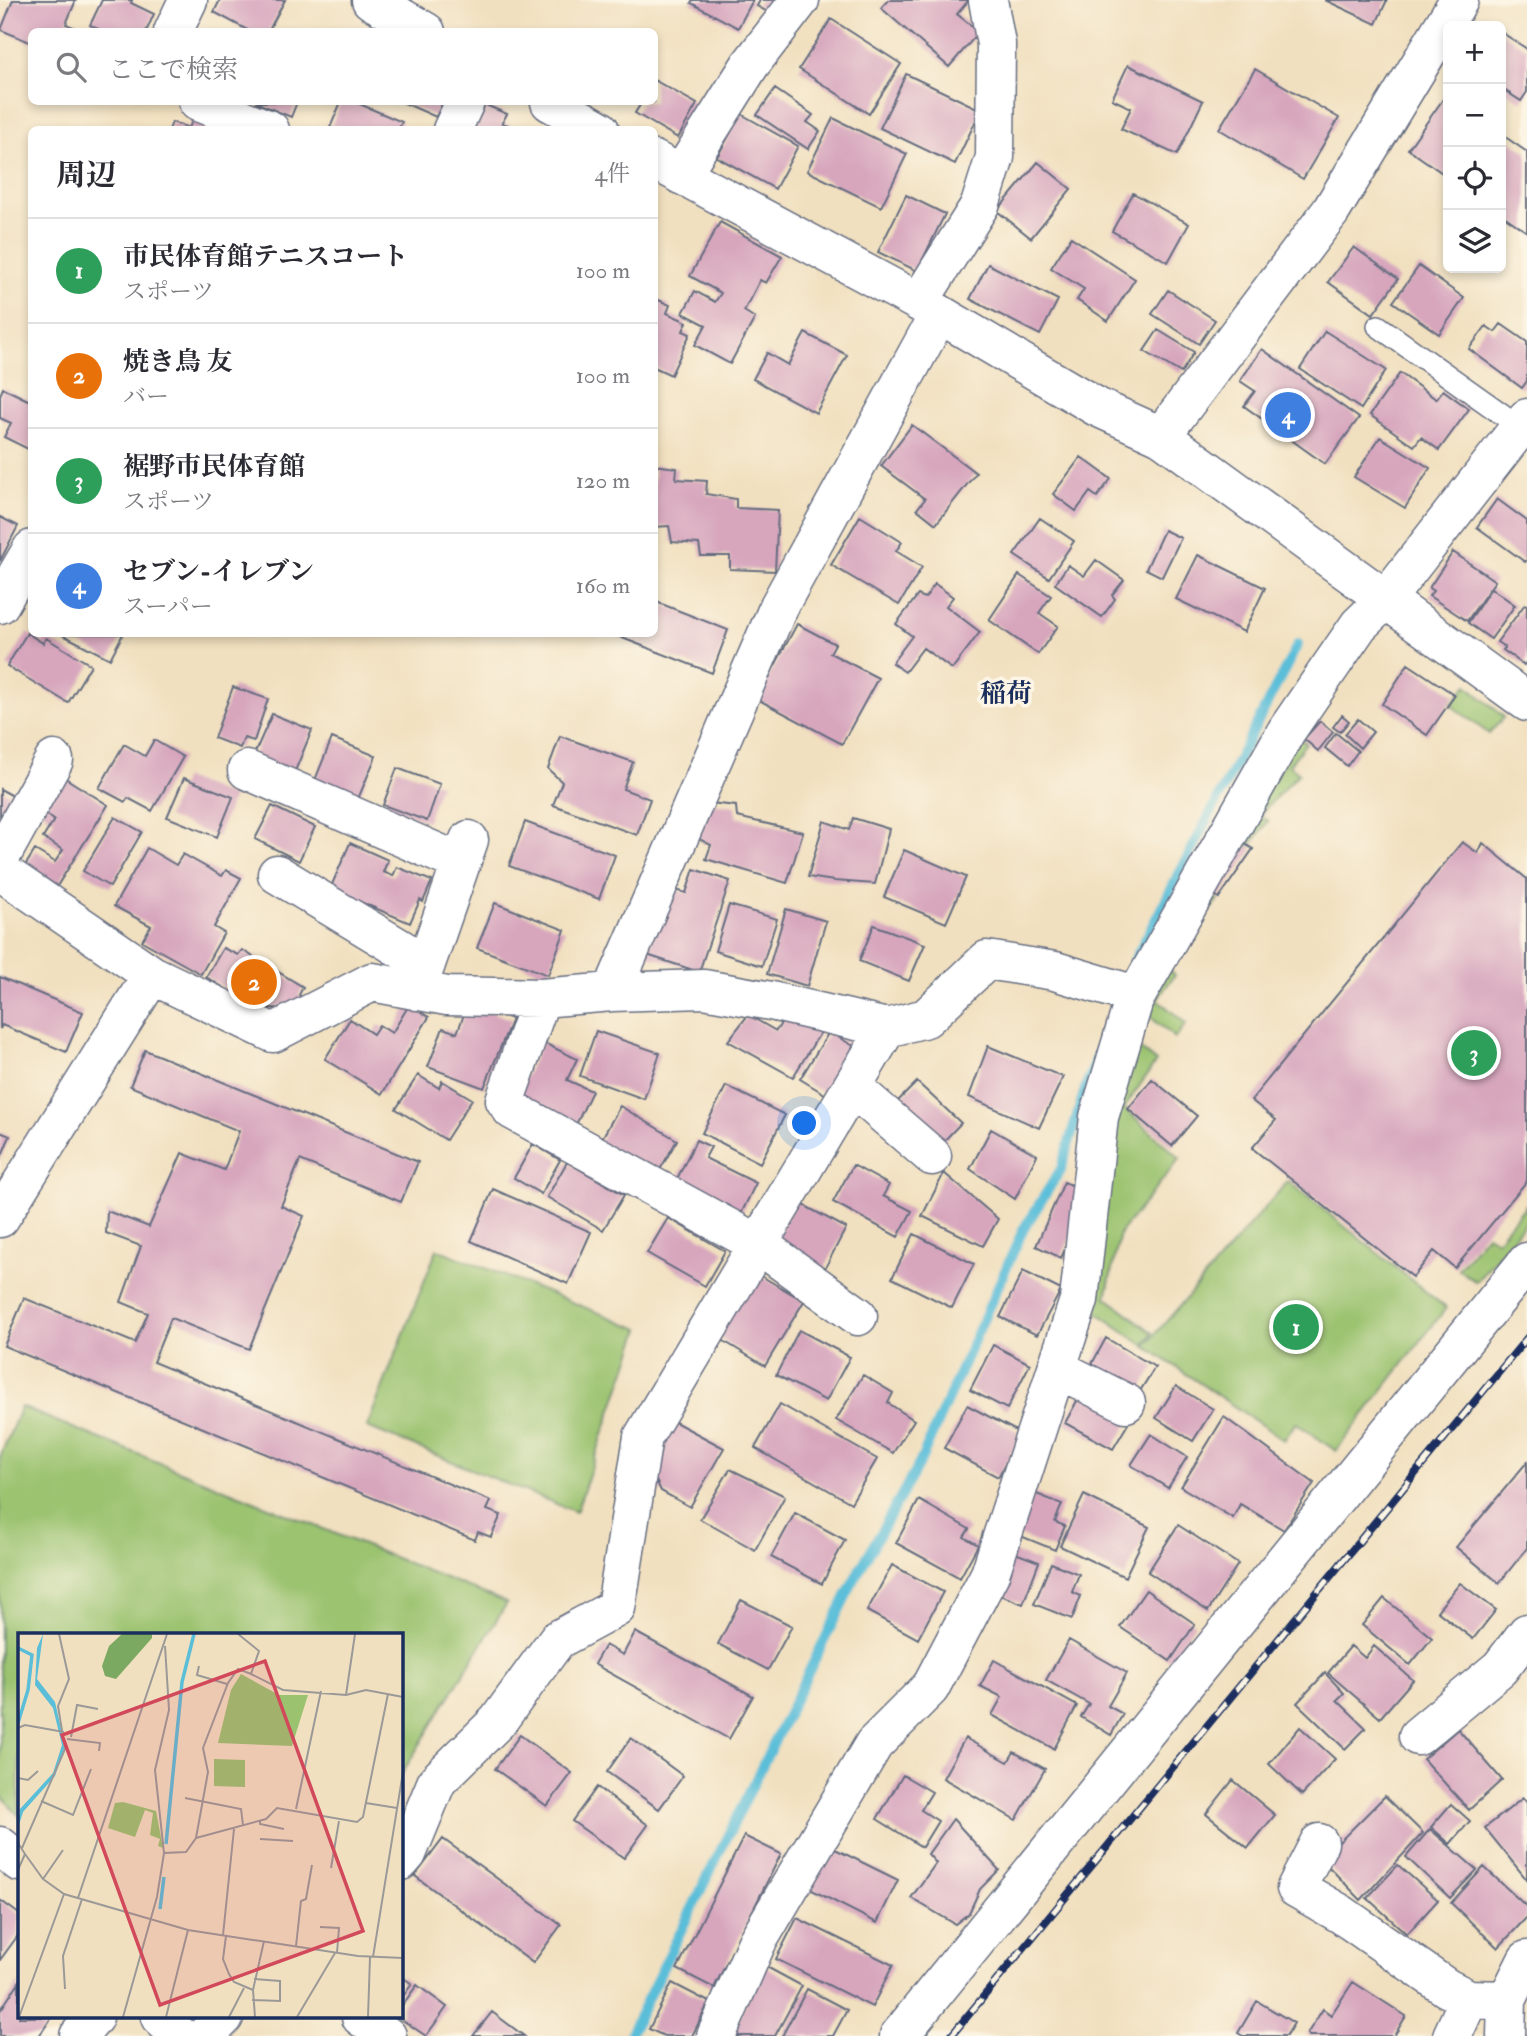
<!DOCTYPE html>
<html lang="ja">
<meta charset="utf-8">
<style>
body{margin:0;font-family:"IM FELL Double Pica","Noto Serif JP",serif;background:#f2f2f3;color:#2b2b33}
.controls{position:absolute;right:21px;top:21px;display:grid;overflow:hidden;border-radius:10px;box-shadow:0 4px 10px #0003}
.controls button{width:63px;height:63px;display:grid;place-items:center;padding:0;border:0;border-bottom:2px solid #e1e1e2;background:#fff;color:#2b2b33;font:35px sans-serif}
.you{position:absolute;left:805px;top:1124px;width:24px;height:24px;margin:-18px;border:5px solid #fff;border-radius:50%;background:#1a73e8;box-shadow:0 0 0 10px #1a73e833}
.badge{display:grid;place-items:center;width:46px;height:46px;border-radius:50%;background:#111827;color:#fff;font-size:23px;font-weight:700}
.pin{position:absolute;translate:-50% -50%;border:4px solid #fff;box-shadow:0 2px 7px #0006}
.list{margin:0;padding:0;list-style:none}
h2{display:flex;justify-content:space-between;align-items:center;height:91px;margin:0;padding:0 28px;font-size:30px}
h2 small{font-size:23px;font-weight:400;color:#7c7c81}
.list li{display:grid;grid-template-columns:46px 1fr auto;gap:21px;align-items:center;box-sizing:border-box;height:105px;padding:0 28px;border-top:2px solid #e1e1e2}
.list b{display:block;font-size:26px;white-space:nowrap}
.list p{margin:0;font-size:23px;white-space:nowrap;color:#7c7c81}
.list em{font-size:23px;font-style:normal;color:#7c7c81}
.icon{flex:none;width:38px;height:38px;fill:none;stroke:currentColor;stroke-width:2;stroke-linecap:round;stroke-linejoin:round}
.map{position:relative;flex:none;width:1527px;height:2036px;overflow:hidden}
.search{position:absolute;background:#fff;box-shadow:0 4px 10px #0003;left:28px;top:28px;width:630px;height:77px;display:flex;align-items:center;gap:18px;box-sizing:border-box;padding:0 24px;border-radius:10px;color:#7c7c81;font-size:26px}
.panel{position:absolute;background:#fff;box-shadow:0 4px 10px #0003;left:28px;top:126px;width:630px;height:511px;border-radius:10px}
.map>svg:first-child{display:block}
.green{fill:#9bc36f;stroke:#5b7966;stroke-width:2}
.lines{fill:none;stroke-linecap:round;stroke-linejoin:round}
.stream{stroke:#5abed9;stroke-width:10}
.building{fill:#d7a6bd}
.service-casing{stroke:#666d80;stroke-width:24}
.minor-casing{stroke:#666d80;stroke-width:41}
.tertiary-casing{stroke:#666d80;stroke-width:41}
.service{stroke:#fff;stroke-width:21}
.minor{stroke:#fff;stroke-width:38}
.tertiary{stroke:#fff;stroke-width:38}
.rail-casing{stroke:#1b2f5e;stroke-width:8}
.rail{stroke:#fcf5e5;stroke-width:5;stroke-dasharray:16;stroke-linecap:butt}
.labels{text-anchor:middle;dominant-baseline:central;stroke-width:7;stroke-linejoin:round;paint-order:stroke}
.quarter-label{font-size:26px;font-weight:bold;fill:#1b2f5e;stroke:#fcf5e5}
.inset-river{fill:none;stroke:#5abed9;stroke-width:3.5}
.inset-road{fill:none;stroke:#9b9998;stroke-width:2}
.view{fill:#d1495b;fill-opacity:0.15;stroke:#d1495b;stroke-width:3.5}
.inset-edge{fill:none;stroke:#1b2f5e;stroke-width:3.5}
</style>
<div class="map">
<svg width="1527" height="2036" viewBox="0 0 1527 2036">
<rect width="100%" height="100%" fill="#fcf5e5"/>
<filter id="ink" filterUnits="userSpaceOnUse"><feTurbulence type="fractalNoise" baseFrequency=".0143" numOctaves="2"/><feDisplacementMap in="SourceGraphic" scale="14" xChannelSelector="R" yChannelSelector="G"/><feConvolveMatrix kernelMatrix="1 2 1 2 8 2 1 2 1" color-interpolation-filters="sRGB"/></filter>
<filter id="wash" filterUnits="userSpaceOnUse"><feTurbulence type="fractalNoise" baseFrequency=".00686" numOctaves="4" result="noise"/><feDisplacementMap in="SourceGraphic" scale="28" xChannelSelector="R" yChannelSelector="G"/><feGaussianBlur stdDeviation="1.57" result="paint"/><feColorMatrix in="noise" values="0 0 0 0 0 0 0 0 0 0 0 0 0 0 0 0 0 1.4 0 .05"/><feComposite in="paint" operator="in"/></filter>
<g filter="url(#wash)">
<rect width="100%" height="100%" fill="#f1e0bf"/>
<path class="green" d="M1467,685L1504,717L1489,734L1451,705Z
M1299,738L1306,743L1289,765L1299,773L1259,815L1268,821L1250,846L1240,841L1207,890L1219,898L1167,968L1175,975L1157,999L1186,1024L1175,1038L1140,1008L1181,928Z
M1127,1039L1156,1062L1124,1108L1180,1158L1120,1233L1106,1297L1153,1333L1144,1345L1086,1305Z
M1288,1181L1446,1308L1336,1451L1296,1423L1284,1440L1145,1346Z
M1527,1204V1221L1476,1282L1458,1269L1487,1234L1497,1240Z
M437,1249L640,1329L576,1512L367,1427Z
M21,1407L507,1603L401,1775V1635H19V1816L0,1794V1457Z"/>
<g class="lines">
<path class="stream" d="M1135,959L1298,644
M629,2036L853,1582L920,1462L1023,1230L1061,1169L1087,1083L1101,1048"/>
</g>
<g id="blocks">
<path class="building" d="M13,0H76L66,24L78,29V32H32V43L1,30Z
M102,0H132L131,3L154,14L146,32H104L90,25Z
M220,0H285L268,32H251L214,12Z
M693,0H753L738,28L691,3Z
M760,0H785L775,16L757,6Z
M888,0H969L957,14L979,32L949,67L881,8Z
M1325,0H1387L1376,24Z
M831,19L901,64L869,114L799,69Z
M1501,32L1527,49V92L1521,101L1501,88Z
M1128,65L1203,101L1177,155L1121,129L1131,108L1112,99Z
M1255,69L1339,118L1303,179L1219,129Z
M906,74L981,110L955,164L880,128Z
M654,80L697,104L678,138L635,113L642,102H654Z
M775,89L813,115L807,122L820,131L808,149L757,115Z
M1446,95L1448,97V177L1408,149Z
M255,102H297L291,117Z
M341,102H355L402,122L398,130H329Z
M402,102H443L436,117Z
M481,103L507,114L502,123L519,129L469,130Z
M741,114L798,146L775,189L717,157Z
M194,116L230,130H169L172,122L189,128Z
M833,118L907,154L881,207L807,171Z
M1501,134L1527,152V232L1501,214Z
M1038,162L1071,189L1031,238L997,211Z
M1133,193L1189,224L1168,262L1112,231Z
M906,195L945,214L917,271L878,252Z
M720,222L782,256L766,283L760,280L744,311L755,318L730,364L695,345L706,325L683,313L695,291L715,302L721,293L690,276Z
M1071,237L1135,279L1108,321L1077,300L1084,289L1051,268Z
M1354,247L1398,279L1373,314L1328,282Z
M988,264L1058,300L1040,335L970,299Z
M1419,266L1464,298L1439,334L1393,302Z
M1168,290L1215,320L1199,344L1152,314Z
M654,298L670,305L667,313L687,322L683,331L690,334L671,375L654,367Z
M1501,324L1527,342V381L1522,388L1469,349L1486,326L1495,332Z
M1158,330L1194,352L1181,373L1144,351Z
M1325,331L1386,370L1361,409L1300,369Z
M805,333L847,355L816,413L753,379L767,353L788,365Z
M1262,349L1359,418L1325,464L1244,406L1255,391L1240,381Z
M1400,373L1436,399L1443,390L1469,409L1439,450L1421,437L1414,446L1370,415Z
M3,388L32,402V451L4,437L11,423L0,418V395Z
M912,425L976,473L936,524L917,509L925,499L881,466Z
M1380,437L1430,468L1405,508L1354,477Z
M1081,457L1111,479L1097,497L1090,492L1076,511L1053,494Z
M654,465L677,468L676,479L707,481L706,494L736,499V508L778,510L775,571L730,569V556H701L699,544L672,542L669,526L654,527Z
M1497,499L1527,521V560L1525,562L1477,527Z
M860,516L902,542L896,551L922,567L899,605L831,565Z
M0,517L18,526L0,561Z
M1040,518L1074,541L1049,578L1014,555Z
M1164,530L1181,538L1162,577L1146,569Z
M1453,552L1495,581L1467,621L1429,596L1433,591L1429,588Z
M1198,555L1265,588L1244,632L1176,599Z
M1096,560L1124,580L1112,595L1115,599L1102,617L1055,584L1068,565L1084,576Z
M1019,575L1051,596L1039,613L1058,626L1038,654L989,620Z
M935,584L953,597L946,606L980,632L952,669L923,648L905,672L892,663L912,636L896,624L918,595L925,598Z
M1491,588L1515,605L1491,639L1468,623Z
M654,601L728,630L712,673L612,634H654Z
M1525,604L1527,605V661L1524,665L1503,650L1505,647L1497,642Z
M797,624L835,644L830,653L878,678L842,744L757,699Z
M27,633L43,643L46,638L91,665L68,703L7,666Z
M61,634H123L110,659Z
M1408,664L1455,695L1427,735L1382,704Z
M233,687L268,699L254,741L244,738L240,748L214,738Z
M272,714L312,730L293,776L252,759Z
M1342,715L1349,721L1340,732L1333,727Z
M1358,719L1373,732L1360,748L1345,734Z
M1320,721L1333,732L1318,751L1304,739Z
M1336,733L1358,751L1347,766L1325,748Z
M560,736L633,762L623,789L650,799L637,835L553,805L562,782L548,769Z
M332,738L376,756L358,799L313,785Z
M154,740L183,757L152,811L128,798L125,802L99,788L124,744L145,756Z
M397,768L440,784L427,821L383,805Z
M62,776L108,805L57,886L25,866L35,850L55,862L63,850L43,838L54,820L41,811Z
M184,778L233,797L217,837L167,817Z
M0,789L13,796L0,818Z
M710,803L736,806L737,817L803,832L787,883L706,859L711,845L699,839Z
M272,806L315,827L299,861L255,839Z
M115,817L142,832L110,887L83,871Z
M853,818L889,829L875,884L834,881L808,877L824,821L849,830Z
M525,822L615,855L599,899L509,866Z
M1240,841L1253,849L1219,898L1207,890Z
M1462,842L1478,853L1483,843L1527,879V1181L1455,1268L1434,1251L1413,1277L1252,1148L1276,1120L1251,1100Z
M350,843L388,860L383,872L393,876L397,867L432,881L423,902L420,900L410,923L330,889Z
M147,848L176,865L183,854L222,876L226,870L241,878L214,927L224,933L201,974L142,941L151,926L114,906Z
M904,850L966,877L946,923L884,897Z
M694,869L730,881L699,972L647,955L669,888L686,893Z
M495,903L565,930L548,975L477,948Z
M729,905L777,919L762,966L715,951Z
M786,909L826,921L807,986L767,974Z
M874,925L925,944L909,981L859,961Z
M223,948L238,955L242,950L303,987L299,995L303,999L285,1009L256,1007L206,977Z
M0,977L83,1012L66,1052L2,1025L0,1029Z
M409,1005L429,1017L382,1094L325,1059L350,1019L373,1034L379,1025L392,1033Z
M465,1012H490L512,1019L484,1088L428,1067L443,1028L457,1033Z
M748,1015L776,1031L786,1016L822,1030L793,1077L728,1041Z
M596,1031L660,1053L644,1099L580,1076Z
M829,1032L857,1048L828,1096L800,1079Z
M542,1042L577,1059L567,1080L592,1091L574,1129L514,1101Z
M988,1046L1063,1077L1039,1128L969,1097Z
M145,1050L418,1162L401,1202L300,1160L281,1206L304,1216L249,1349L171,1318L153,1362L491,1501L487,1510L501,1515L491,1537L478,1532L475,1540L4,1346L24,1298L135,1343L148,1313L121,1302L141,1246L106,1233L107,1211L149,1227L182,1153L224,1170L239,1131L130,1086Z
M418,1075L439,1088L442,1081L472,1099L446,1140L396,1109Z
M1152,1079L1197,1116L1172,1146L1128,1109Z
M917,1082L961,1123L939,1146L895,1104Z
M726,1086L785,1115L760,1163L702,1133Z
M620,1106L677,1140L657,1175L600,1142Z
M991,1129L1037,1155L1015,1199L970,1169Z
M0,1132L10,1136L0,1160Z
M696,1140L711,1147L705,1158L756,1183L741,1214L675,1183Z
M533,1144L560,1160L541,1194L514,1178Z
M567,1162L624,1195L603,1230L547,1197Z
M853,1165L889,1185L883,1196L912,1211L898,1237L833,1202Z
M944,1173L998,1219L983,1246L922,1216Z
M1064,1182L1077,1188L1071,1236L1061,1258L1036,1246Z
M493,1189L591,1232L568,1284L471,1241Z
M796,1201L846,1228L823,1272L772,1245Z
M668,1218L725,1251L705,1286L647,1253Z
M914,1234L974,1264L952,1308L892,1278Z
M1023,1271L1061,1290L1037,1335L1000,1317Z
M756,1273L804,1301L765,1366L717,1337Z
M799,1330L850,1357L826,1401L776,1375Z
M1106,1338L1155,1367L1135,1399L1087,1373Z
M993,1345L1030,1364L1007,1409L970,1390Z
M863,1375L893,1393L888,1403L914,1420L893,1453L836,1420Z
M1176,1386L1213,1409L1193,1441L1156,1418Z
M1084,1388L1132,1417L1113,1449L1065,1423Z
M780,1404L877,1459L851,1503L755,1448Z
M967,1405L1022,1434L998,1477L944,1448Z
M1224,1417L1314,1483L1284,1530L1240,1504L1233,1518L1181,1487Z
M673,1421L724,1448L690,1507L661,1491L649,1466Z
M1151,1434L1187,1457L1168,1488L1131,1465Z
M1527,1462V1548L1499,1583L1456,1547Z
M730,1469L785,1496L755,1550L700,1519Z
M1034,1493L1062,1504L1055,1522L1065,1526L1055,1550L1018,1535Z
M1084,1495L1149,1527L1125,1577L1060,1546Z
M919,1500L969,1529L964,1537L978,1545L960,1578L896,1543Z
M795,1513L845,1540L822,1584L771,1557Z
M1178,1525L1238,1564L1208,1611L1148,1572Z
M1010,1551L1039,1562L1023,1604L995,1593Z
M1051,1563L1079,1574L1072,1592L1081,1596L1072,1619L1034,1604Z
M892,1565L943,1592L918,1639L867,1611Z
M1460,1583L1496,1610L1473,1639L1437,1611Z
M1146,1590L1195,1624L1170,1661L1120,1627Z
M1384,1598L1432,1638L1410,1665L1362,1625Z
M741,1600L792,1626L768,1670L718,1644Z
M635,1632L753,1696L729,1739L594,1664L605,1645L623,1655Z
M1069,1640L1127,1673L1108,1706L1123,1714L1111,1735L1081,1717L1089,1704L1046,1680Z
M1351,1646L1365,1658L1374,1646L1413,1680L1380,1718L1328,1673Z
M994,1660L1077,1706L1054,1749L992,1715L1002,1697L980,1686Z
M1325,1673L1344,1693L1337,1700L1366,1728L1345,1749L1297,1703Z
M1300,1727L1335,1759L1302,1795L1269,1764Z
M1458,1729L1502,1780L1469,1810L1423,1759Z
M520,1735L572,1773L547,1806L495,1769Z
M631,1738L683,1776L659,1809L607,1772Z
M965,1738L1008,1762L1014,1752L1045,1769L1016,1820L943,1778Z
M903,1775L932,1792L921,1810L938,1821L922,1847L877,1819Z
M1233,1780L1275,1815L1248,1848L1206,1814Z
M597,1787L648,1825L624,1858L572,1821Z
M1385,1796L1423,1833L1361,1900L1325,1863L1332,1849Z
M1523,1798L1527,1803V1880L1485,1828Z
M1451,1804L1470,1821L1450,1844L1431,1827Z
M953,1819L999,1870L980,1889L969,1913L955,1924L911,1898L936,1863L928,1854Z
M1430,1829L1477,1870L1450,1898L1406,1857Z
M744,1836L781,1854L714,1988L677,1969Z
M443,1839L561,1925L533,1963L415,1876Z
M827,1845L898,1880L877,1923L806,1887Z
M1398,1865L1438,1900L1407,1934L1367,1898Z
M1484,1867L1527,1907V1917L1498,1948L1451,1903Z
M0,1900L19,1914V1934L0,1960Z
M797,1918L893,1965L872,2007L776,1959Z
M763,1965L802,1986L775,2036H731Z
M401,1976L412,1984L401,1999Z
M19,1982V2017H52L39,2036H0V2011Z
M1353,1982L1406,2016L1394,2036H1309L1307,2034L1323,2009L1331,2015Z
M672,1983L709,2002L692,2036H664L649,2029Z
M417,1985L447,2007L426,2036L398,2017H401V2007Z
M807,1989L847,2010L833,2036H782Z
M1257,2001L1294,2023L1286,2036H1243L1238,2033Z
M492,2012L524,2036H473Z"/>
</g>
</g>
<g filter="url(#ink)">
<use href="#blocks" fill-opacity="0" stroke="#666d80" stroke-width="2"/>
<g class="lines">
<defs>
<path id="service" d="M1378,326L1520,427"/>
<path id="minor" d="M173,32L188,0
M198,102L270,130
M452,130L465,102
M681,175L750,65L800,0
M919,302L980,205L995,157L996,44L988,0
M1161,436L1331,211L1459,0
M0,604L32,549
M247,770L461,863
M0,858L54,760
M0,871L152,975L273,1033L372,982L447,996L541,998L612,992L704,989L771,1001L887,1028L926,1018L987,960L1055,971L1125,992L1134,1000L1287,730L1359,625L1385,600L1527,418
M277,874L426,964L417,991
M426,964L469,840
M612,992L779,606L939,314
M541,998L505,1100L512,1110L758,1244L858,1316
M852,1087L932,1156
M0,1218L152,975
M1058,1369L1126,1403
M1418,1736L1500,1668L1527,1633
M1319,1843L1296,1888L1341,1914L1447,1988L1469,1999L1507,2000
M0,1846L19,1862
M401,1861L407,1854L437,1781L498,1721L557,1640L616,1608L643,1437L887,1028
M160,2017L180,2036
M361,2017L387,2036
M79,2036L94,2017
M205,2036L224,2017
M716,2036L757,1942L874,1744L930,1688L990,1574L1079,1300L1099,1117L1134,1000
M1452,2036L1469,1999
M1506,2036L1507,2000L1527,1960"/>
<path id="tertiary" d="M371,0L426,32
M550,102L600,130
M654,160L919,302L1097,407L1161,436L1527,702
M899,2036L1527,1262"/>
</defs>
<use href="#service" class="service-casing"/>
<use href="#minor" class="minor-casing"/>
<use href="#tertiary" class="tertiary-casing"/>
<use href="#service" class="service"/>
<use href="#minor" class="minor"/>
<use href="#tertiary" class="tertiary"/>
<defs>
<path id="rail" d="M951,2036L1527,1338"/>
</defs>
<use href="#rail" class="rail-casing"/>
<use href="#rail" class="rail"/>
</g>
</g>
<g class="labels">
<g class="quarter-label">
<text x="1006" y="694">稲荷</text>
</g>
</g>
<g transform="translate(18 1633)">
<rect width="385" height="385" fill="#f1e0bf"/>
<path d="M223,41L261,62H290L274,113L200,110L213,57ZM196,126L227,127V154L196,153ZM105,169L138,178L145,215L140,213L142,206L132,202L135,180L127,177L117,204L90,195L97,170Z" fill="#9bc36f"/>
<path d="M104,1H134V5L98,46L87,43L84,33L91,13Z" fill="#7ca962"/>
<path d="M25,1L19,46L37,69L47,113L37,143L5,179L0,195L2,176L35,140L44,112L35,75L17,52L19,15Z" fill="#5abed9"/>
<path class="inset-river" d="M0,15L14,22L10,57L0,90M148,211L164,49L176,1M142,276L146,244"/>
<path class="inset-road" d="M181,33L179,42L209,51M233,41L265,57L328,62L348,57L385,64M328,62L337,1M0,95L7,92L46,99M53,104L59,72L80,76M49,106L82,110L81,118M0,145L10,147L20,138M167,165L223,176L225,192M23,168L55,182L73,136M348,170L379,175M278,176L303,58M242,187V191L266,196M178,205L248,186L259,175L339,189L345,184L370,61M242,206L275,208M0,210L7,221L0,237M4,215L47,116L40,73L51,46L41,1M146,220L137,137L151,77L147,13M7,221L25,246L46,261L170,297L340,323L385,325M313,235L321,188M25,246L45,217M60,265L149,1M302,294L321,295L319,320M205,302L216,196M208,303L205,326L211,341L216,349L235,357M278,313L283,268L288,266L294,232M355,324L385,139M47,356L45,323L64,266M234,367L262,368V348L236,346M1,384L46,261M105,384L139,264L146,220L168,219L178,205L190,139L185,115L210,50L220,36L233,41L241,18L220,1M148,384L170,297M211,384L226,355M237,384L235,357L246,308M279,384L317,320M350,384L352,324"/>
<path class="view" d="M247,28L345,298L142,372L44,102Z"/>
<rect width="385" height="385" class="inset-edge"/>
</g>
</svg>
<div class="controls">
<button>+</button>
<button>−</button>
<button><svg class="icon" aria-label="locate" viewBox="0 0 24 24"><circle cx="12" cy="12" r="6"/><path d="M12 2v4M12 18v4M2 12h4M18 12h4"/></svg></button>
<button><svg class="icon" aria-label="layers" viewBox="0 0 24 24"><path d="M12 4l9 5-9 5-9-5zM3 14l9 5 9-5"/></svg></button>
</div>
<div class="you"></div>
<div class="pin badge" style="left:1296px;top:1327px;background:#2e9e5b">1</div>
<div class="pin badge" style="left:254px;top:982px;background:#e8710a">2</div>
<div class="pin badge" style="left:1474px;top:1053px;background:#2e9e5b">3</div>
<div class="pin badge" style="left:1288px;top:415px;background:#3f7fe0">4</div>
<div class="search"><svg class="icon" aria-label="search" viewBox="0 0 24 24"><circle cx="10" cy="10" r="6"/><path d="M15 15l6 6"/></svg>ここで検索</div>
<section class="panel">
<h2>周辺<small>4件</small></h2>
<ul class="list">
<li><span class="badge" style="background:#2e9e5b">1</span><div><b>市民体育館テニスコート</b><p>スポーツ</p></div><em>100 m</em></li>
<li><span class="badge" style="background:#e8710a">2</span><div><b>焼き鳥 友</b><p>バー</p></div><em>100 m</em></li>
<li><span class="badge" style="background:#2e9e5b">3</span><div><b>裾野市民体育館</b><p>スポーツ</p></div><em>120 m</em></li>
<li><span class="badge" style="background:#3f7fe0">4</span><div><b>セブン-イレブン</b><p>スーパー</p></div><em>160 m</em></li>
</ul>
</section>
</div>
